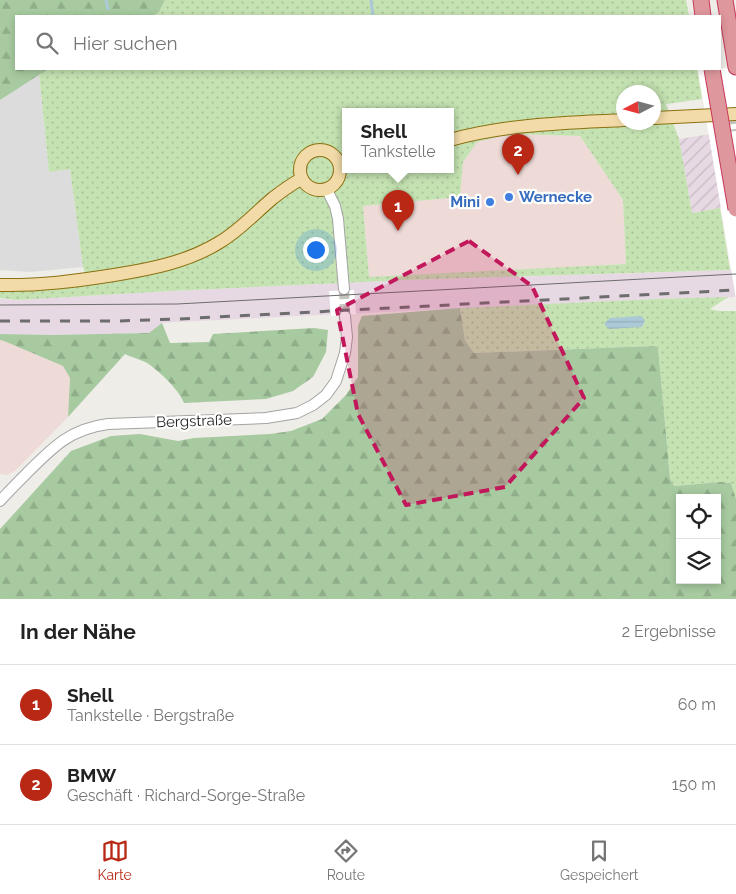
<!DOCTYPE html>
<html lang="de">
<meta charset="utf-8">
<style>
body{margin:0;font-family:Raleway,sans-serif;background:#f6f6f6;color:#222}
.controls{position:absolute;right:15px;bottom:15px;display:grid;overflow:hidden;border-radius:0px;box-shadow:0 2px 8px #0003}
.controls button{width:45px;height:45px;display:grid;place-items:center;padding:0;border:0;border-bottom:1px solid #e0e0e0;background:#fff;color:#222;font:25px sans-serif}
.compass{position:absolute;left:616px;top:85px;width:45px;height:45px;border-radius:50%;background:#fff;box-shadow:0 2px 8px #0003;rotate:264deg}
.you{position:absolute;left:315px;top:249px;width:18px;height:18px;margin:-12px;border:4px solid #fff;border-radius:50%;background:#1a73e8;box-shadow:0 0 0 8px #1a73e833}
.badge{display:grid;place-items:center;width:32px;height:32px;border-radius:50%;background:#b92815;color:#fff;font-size:16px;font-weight:700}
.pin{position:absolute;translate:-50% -41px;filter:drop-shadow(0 1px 2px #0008)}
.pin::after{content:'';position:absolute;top:26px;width:18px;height:15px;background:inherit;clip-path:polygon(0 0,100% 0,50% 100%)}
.popup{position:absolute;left:342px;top:108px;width:112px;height:65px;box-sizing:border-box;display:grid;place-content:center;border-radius:0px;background:#fff;filter:drop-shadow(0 1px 4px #0005);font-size:16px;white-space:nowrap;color:#767676}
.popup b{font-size:19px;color:#222}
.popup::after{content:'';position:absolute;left:50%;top:100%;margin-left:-10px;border:10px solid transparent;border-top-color:#fff}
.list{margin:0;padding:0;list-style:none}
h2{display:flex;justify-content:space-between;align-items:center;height:65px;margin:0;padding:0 20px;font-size:21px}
h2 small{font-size:16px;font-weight:400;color:#767676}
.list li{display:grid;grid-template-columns:32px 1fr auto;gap:15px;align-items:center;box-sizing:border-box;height:80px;padding:0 20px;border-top:1px solid #e0e0e0}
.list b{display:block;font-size:19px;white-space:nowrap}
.list p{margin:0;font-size:16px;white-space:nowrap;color:#767676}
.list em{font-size:16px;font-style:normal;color:#767676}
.icon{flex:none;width:28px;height:28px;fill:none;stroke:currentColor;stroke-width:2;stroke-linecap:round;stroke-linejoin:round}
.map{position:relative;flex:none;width:736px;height:599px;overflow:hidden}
.search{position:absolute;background:#fff;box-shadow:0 2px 8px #0003;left:15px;right:15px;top:15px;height:55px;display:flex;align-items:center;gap:12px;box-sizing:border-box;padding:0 18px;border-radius:0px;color:#767676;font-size:19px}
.sheet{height:225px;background:#fff}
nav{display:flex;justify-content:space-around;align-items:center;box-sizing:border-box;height:70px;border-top:1px solid #e0e0e0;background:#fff;font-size:14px;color:#767676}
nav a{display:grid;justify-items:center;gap:2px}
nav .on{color:#b92815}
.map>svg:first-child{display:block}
.residential{fill:#dddcdc}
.commercial{fill:#eedbd8}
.industrial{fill:url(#industrial-furrows)}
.railway{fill:#e7d9e3}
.grass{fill:url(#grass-dots);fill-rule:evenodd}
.forest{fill:url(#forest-firs);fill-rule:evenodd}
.water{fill:url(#water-rules)}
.pier{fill:#fff}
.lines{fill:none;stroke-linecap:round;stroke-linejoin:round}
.stream{stroke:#acc9d8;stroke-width:3}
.minor-tunnel{stroke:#c5c4bf;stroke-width:10;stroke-dasharray:10 5;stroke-linecap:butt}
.minor-casing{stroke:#a3a3a3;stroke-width:12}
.major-casing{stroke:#8b7010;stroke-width:14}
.highway-casing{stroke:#c83859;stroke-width:17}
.minor{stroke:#fff;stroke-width:10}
.major{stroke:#f2dba8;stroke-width:12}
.highway{stroke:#de979c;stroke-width:15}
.tram{stroke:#6d6d6d;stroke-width:1}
.rail{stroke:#6d6d6d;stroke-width:3;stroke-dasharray:10 10;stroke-linecap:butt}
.highway-bridge-casing{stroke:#c83859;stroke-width:17;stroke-linecap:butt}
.highway-bridge{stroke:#de979c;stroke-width:15}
.marked{fill:#c2185b;fill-opacity:0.2;stroke:#c2185b;stroke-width:4;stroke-dasharray:10 6;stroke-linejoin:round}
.shop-dot{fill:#3f7fe0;stroke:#fff;stroke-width:2}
.labels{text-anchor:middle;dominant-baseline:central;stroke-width:4.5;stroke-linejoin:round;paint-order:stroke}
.shop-label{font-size:15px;font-weight:bold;fill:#366cbe;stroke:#fff;text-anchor:start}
.street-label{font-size:15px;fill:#1f1f1f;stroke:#fff}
</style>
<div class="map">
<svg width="736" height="599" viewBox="0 0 736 599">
<defs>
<pattern id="industrial-furrows" width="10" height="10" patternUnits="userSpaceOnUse" patternTransform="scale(1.25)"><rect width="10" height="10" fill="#e7d9e3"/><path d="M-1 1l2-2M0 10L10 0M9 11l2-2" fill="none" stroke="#c6bac2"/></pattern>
<pattern id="grass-dots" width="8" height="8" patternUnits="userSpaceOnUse" patternTransform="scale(1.25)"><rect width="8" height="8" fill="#c5e3b2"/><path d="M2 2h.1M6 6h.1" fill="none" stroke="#a9c299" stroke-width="1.8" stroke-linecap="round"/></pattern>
<pattern id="forest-firs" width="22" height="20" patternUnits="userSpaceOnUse" patternTransform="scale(1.25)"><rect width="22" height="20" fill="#a7caa0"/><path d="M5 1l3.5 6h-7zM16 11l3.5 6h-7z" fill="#8fad89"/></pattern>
<pattern id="water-rules" width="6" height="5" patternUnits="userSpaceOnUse" patternTransform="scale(1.25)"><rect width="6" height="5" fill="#acc9d8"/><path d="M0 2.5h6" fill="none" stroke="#94acb9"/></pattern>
</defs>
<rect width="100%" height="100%" fill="#efede7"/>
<path class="residential" d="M39,73L49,172L70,169L83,267L30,272L0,270V100Z"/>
<path class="commercial" d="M510,134L580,136L623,200L626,264L369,278L363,206L460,197L463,162L476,142Z
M0,340L4,341L63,366L70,378L68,417L15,471L7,475L0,474Z"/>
<path class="industrial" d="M731,131L736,206L720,208L692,213L679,139Z"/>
<path class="railway" d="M736,270V297L656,299L177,322L162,323L150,333L53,335L0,334V299L17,300L171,291L406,280Z"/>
<path class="grass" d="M165,0H686L689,16H153L159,12Z
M48,69H697L702,99L666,104L679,139L692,213L720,208L730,270L406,280L171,291L17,300L0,298V290H35L89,286L83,267L70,169L49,172L39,73ZM624,92H654V122H624ZM346,112H450V170H346ZM510,134L580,136L623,200L626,264L369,277L363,206L460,197L463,162L477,142Z
M728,297L710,309L718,311H736V499L731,483L721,482L674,486L670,478L658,347L653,346L474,353L465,340L460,308L656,299Z"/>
<path class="forest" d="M0,0H165L159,12L153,16H16V69H48L0,100Z
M460,308L465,340L474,353L653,346L658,347L670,478L674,486L721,482L731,483L736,499V599H0V529L71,451L111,436L140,434L178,441L194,438L270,434L291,431L322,419L346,395L358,377V326L362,316ZM680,498H717V580H680Z
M162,323L170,343L209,342L213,334L314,328L328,330L326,352L313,377L293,391L266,399L184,403C179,390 162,374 150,365C144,360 133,358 125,354L68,417L70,378L63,366L4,341L0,340V334L53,335L149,333Z"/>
<path class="water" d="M641,316L645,320L642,327L609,329L604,324L610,318Z"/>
<path class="pier" d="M736,67V299L698,70Z
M354,290L356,314L331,316L329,291Z"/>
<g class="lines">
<path class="stream" d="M106,0L108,9
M371,0L373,16"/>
<path class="minor-tunnel" d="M734,114L736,131
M344,289L345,316"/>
<defs>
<path id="minor" d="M327,190L335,206L338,219L344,289
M0,501C9,491 18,482 27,473C53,447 70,429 108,424L266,418L297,413L313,405L326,395L336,381L345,353L347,337L345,316"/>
<path id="major" d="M654,118L736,114
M450,140C507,124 566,123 624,120
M300 170a20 20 0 1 1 40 0a20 20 0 1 1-40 0Z
M0,285C39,286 76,281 114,275C151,269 188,262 220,242C240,230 255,213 273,198C282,191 292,184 301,179"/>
<path id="highway" d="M701,0L703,16
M725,0L736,67"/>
</defs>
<use href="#minor" class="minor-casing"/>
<use href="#major" class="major-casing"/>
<use href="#highway" class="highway-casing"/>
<use href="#minor" class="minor"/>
<use href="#major" class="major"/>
<use href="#highway" class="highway"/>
<path class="tram" d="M0,305L177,304L736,274"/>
<path class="rail" d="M0,321H118L178,319L736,290"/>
<defs>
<path id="highway-bridge" d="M712,69L736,209"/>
</defs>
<use href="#highway-bridge" class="highway-bridge-casing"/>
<use href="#highway-bridge" class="highway-bridge"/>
</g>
<path class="marked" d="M469,241L532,286L584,398L505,487L406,505L358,414L337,310Z"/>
<g class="shop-dot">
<circle cx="509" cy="197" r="5"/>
<circle cx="490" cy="202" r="5"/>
</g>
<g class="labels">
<g class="shop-label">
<text x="519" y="197">Wernecke</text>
<text x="480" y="202" text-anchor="end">Mini</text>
</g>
<g class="street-label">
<text transform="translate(194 421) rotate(-2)">Bergstraße</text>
</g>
</g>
</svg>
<div class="controls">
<button><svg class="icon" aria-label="locate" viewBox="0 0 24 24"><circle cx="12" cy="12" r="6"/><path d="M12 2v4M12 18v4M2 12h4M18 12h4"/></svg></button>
<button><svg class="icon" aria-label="layers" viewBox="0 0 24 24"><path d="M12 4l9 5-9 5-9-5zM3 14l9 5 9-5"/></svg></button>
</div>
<svg class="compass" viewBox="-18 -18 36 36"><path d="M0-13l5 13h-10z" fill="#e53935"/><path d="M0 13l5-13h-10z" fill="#767676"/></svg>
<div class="you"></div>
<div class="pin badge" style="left:398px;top:231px">1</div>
<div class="popup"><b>Shell</b>Tankstelle</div>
<div class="pin badge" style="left:518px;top:175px">2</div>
<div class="search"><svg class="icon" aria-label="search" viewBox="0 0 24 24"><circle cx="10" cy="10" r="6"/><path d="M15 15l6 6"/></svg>Hier suchen</div>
</div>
<section class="sheet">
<h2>In der Nähe<small>2 Ergebnisse</small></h2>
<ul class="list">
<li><span class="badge">1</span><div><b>Shell</b><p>Tankstelle · Bergstraße</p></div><em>60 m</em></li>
<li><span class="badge">2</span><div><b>BMW</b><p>Geschäft · Richard-Sorge-Straße</p></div><em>150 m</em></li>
</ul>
</section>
<nav>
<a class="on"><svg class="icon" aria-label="map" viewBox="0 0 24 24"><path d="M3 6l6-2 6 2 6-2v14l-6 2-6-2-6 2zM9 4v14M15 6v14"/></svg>Karte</a>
<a><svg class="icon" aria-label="directions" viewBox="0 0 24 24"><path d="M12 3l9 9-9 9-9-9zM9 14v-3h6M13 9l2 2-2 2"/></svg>Route</a>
<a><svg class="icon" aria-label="saved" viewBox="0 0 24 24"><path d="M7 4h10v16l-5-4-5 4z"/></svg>Gespeichert</a>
</nav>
